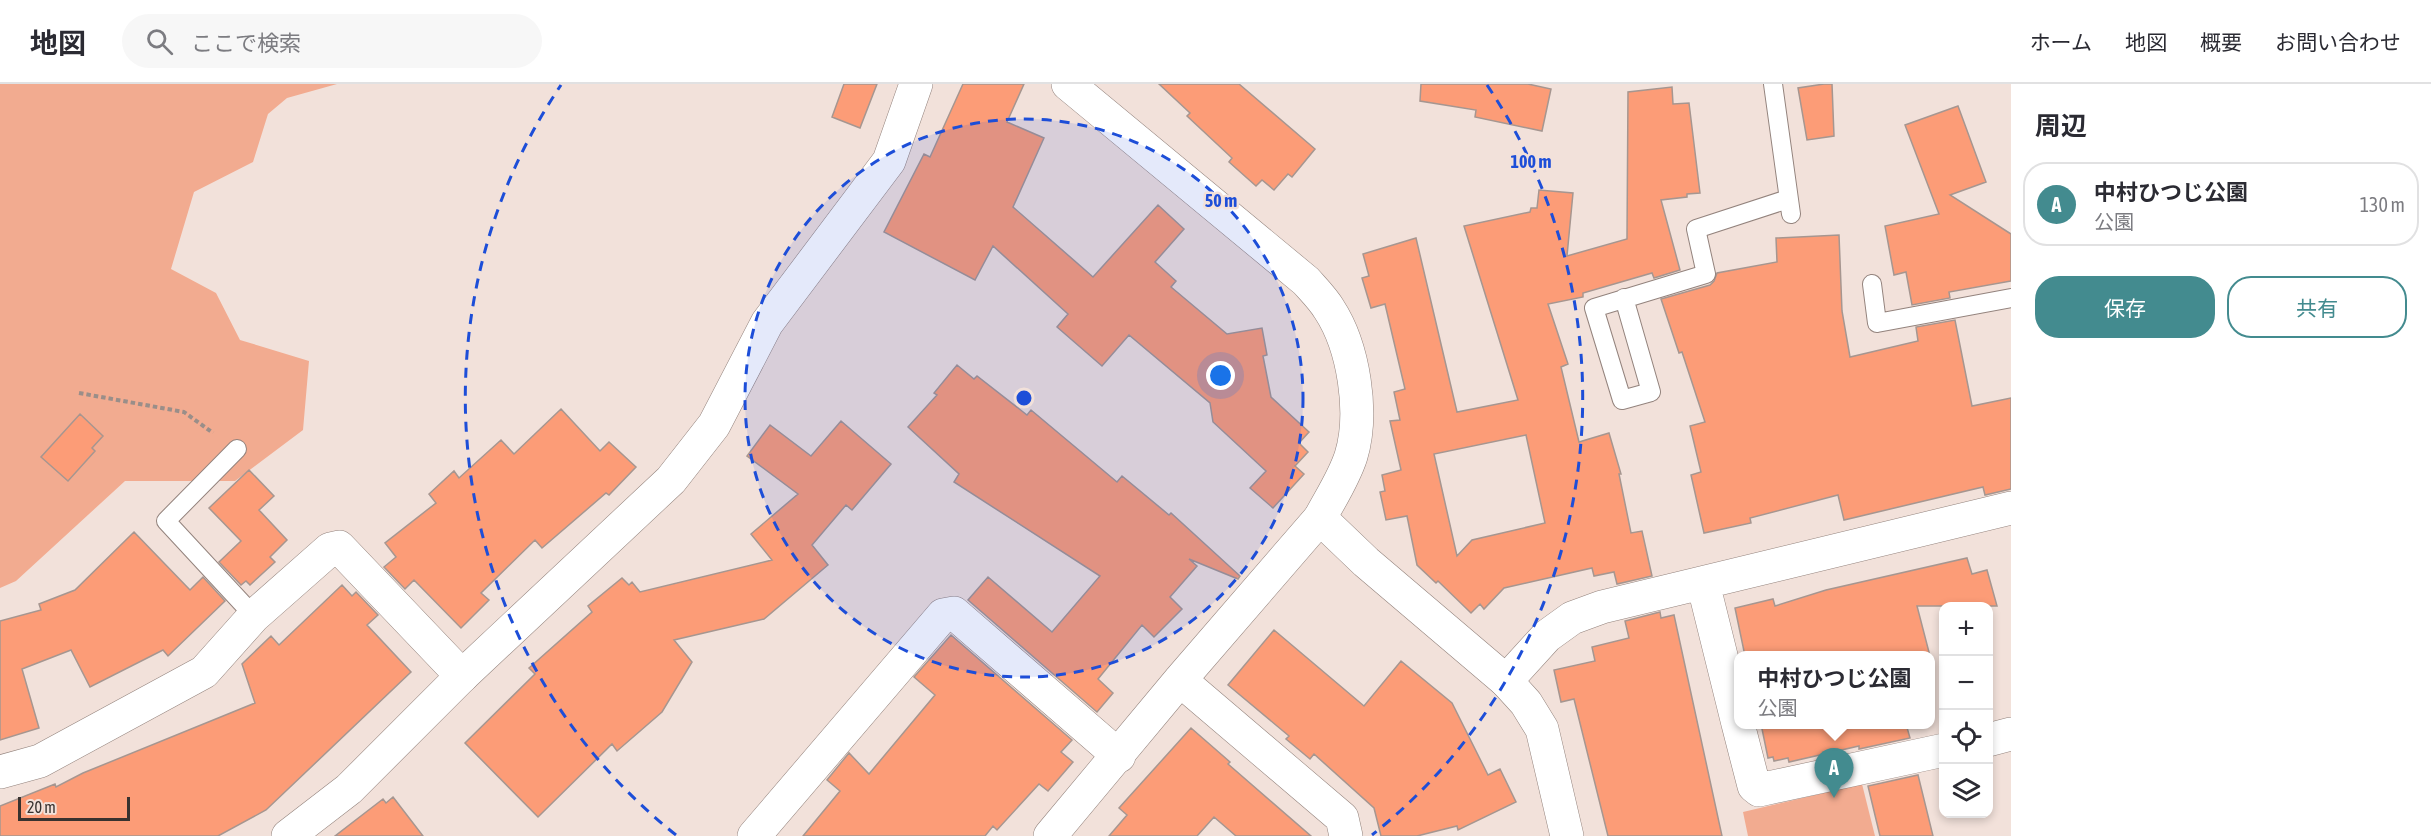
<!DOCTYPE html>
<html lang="ja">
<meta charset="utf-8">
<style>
body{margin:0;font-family:"Asap Condensed","Noto Sans JP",sans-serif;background:#f7f7f7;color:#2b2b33}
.controls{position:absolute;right:18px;bottom:18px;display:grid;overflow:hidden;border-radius:12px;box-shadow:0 3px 9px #0003}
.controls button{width:54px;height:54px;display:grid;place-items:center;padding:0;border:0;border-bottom:2px solid #e1e1e2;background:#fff;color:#2b2b33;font:30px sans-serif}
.scale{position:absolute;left:18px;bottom:15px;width:112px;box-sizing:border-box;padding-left:6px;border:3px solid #38322f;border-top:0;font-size:16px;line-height:21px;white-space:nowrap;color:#38322f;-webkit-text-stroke:4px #f2e1da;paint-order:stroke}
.you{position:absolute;left:1221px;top:292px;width:21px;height:21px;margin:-15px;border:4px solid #fff;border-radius:50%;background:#1a73e8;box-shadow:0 0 0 9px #1a73e833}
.badge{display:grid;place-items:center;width:39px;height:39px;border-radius:50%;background:#438b8f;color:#fff;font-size:20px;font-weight:700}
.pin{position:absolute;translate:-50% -50px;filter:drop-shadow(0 2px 3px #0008)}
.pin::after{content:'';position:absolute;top:32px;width:21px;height:18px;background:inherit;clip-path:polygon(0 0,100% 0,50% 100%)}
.popup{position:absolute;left:1734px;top:567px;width:201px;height:78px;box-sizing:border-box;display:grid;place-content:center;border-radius:12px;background:#fff;filter:drop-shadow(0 2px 4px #0005);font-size:20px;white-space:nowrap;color:#7c7c81}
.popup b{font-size:22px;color:#2b2b33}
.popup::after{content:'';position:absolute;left:50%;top:100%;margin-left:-12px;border:12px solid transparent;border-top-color:#fff}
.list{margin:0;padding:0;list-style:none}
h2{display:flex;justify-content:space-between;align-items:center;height:78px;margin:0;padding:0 24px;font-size:26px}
h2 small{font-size:20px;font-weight:400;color:#7c7c81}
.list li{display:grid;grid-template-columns:39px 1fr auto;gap:18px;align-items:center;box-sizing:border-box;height:84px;margin:0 12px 12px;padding:0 12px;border:2px solid #e1e1e2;border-radius:24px}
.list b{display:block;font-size:22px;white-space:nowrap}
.list p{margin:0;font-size:20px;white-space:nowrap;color:#7c7c81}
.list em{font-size:20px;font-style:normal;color:#7c7c81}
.actions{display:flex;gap:12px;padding:18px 24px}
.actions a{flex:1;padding:14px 0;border:2px solid #438b8f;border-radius:24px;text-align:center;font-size:21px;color:#438b8f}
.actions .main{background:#438b8f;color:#fff}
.icon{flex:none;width:33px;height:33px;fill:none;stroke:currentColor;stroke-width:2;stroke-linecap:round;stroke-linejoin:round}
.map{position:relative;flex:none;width:2011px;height:752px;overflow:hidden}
header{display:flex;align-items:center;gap:36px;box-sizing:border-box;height:84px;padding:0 30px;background:#fff;border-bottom:2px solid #e1e1e2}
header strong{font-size:28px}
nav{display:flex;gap:33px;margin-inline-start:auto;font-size:21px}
.search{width:420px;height:54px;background:#f7f7f7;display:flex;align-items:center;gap:15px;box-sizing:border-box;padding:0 21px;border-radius:33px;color:#7c7c81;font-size:22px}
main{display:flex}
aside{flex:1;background:#fff}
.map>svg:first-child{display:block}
.green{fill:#f2ab90}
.building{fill:#fc9c77;stroke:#a69690;stroke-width:1.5;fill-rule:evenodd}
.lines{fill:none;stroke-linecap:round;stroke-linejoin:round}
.lane-casing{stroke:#93837d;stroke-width:20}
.street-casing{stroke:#93837d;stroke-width:34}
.secondary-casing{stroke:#93837d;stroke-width:34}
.path{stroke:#9a8e89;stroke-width:4;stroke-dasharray:4.5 3;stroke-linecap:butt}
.lane{stroke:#fff;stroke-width:18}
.street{stroke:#fff;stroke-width:33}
.secondary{stroke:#fff;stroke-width:33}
.ring{fill:none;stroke:#1d4ed8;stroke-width:3;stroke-dasharray:10 8}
.centre{fill:#1d4ed8;stroke:#f2e1da;stroke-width:3}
.ring-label{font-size:18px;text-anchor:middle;font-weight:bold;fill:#1d4ed8;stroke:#f2e1da;stroke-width:5;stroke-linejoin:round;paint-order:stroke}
</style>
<header>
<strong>地図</strong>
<div class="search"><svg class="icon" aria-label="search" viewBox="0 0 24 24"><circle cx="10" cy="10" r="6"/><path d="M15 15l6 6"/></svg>ここで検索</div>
<nav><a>ホーム</a><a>地図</a><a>概要</a><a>お問い合わせ</a></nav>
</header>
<main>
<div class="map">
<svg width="2011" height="752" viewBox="0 0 2011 752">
<rect width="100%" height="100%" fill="#f2e1da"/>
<path class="green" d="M0,0H337L287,14L268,30L253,78L194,108L171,185L216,209L240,256L309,277L303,346L235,397H125L16,497L0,504Z
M1862,700L1875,752H1748L1743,728Z"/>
<path class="building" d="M844,0H877L860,44L832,33Z
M963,0H1024L1007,38L1044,54L1013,123L1093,193L1158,121L1184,145L1155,178L1176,197L1171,203L1227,250L1262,244L1267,271L1263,272L1271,313L1309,348L1299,359L1308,368L1295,382L1304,390L1273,424L1250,404L1266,387L1213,338L1210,319L1129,251L1102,282L1057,243L1068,230L993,162L975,196L884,148L924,70L930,73Z
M1159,0H1239L1315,65L1292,93L1288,90L1274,106L1262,96L1256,102L1229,78L1232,74L1187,32L1190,29Z
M1421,0H1528L1551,5L1542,47L1475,33L1476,26L1420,17Z
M1824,0H1832L1834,52L1807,56L1798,4Z
M1672,3L1673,20L1689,19L1700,109L1687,110V113L1661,116L1680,186L1654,194L1652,189L1583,209V213L1548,220L1568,280L1561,283L1579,358L1609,349L1621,390H1619L1631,449L1642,447L1652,492L1617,500L1614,488L1594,492L1592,484L1504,504L1484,525L1480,520L1471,529L1438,497L1436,499L1417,481L1407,432L1386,436L1380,408L1385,407L1382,391L1401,386L1390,337L1400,336L1394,308L1405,305L1385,220L1371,224L1362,194L1369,192L1363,170L1416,154L1457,328L1518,316L1464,142L1530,128L1531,124H1537L1539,106L1573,109L1567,172L1627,155L1628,8ZM1526,351L1545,439L1472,456L1457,472L1434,370Z
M1958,22L1986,98L1950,111L2011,150V197L1949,208L1950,214L1912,221L1906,188L1894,191L1885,142L1939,130L1905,41Z
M1839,151L1842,227L1850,273L1918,257L1916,243L1955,236L1972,322L2011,314V405L1985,411L1983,403L1844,436L1838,411L1750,434L1751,439L1704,449L1691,391L1701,388L1690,342L1705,338L1682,268L1679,269L1661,215L1710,201L1714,197L1717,189L1777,178L1776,154Z
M957,281L974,295L977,292L1027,331L1031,326L1117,398L1122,392L1169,431L1171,429L1240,492L1238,495L1189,475L1197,482L1170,513L1182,525L1154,553L1142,541L1098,595L1113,609L1097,628L968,516L988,493L1052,548L1100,492L954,398L959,390L908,343L937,311L934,309Z
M561,325L600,367L609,358L636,383L609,411L606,409L542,464L535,456L481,509L489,516L461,544L414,496L405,505L384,483L396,473L385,459L436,419L429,410L454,387L459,394L501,356L514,370Z
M80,330L103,352L92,364L95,367L68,397L41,373Z
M841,337L891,380L852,426L846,421L812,461L828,481L764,535L674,556L692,578L662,628L617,667L612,660L538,733L465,659L535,590L529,584L592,528L588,522L622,494L629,501L632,498L640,508L772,476L751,450L798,410L747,372L770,341L811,372Z
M249,386L274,412L259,426L287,456L270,473L275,478L250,501L246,497L241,501L219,478L241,457L209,424Z
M134,448L190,506L203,493L225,517L168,572L163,566L90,603L71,566L22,585L39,644L0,656V537L41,526L39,520L75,506Z
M1967,474L1972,490L1987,486L1997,522H1917L1930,572H1745L1735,524L1773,515L1775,522L1826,506Z
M342,501L352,512L356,508L378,531L367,541L411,588L266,726L218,752H0V722L55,700L56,703L83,689L255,619L242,580L271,552L279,561Z
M1660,528L1661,534L1674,531L1722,752H1608L1574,615L1561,618L1554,586L1595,577L1592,563L1629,554L1625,537Z
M1274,546L1364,622L1401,577L1452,619L1488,691L1500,685L1516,718L1458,746L1457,742L1417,752H1381L1374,724L1314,670L1310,675L1286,655L1289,652L1228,601Z
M951,551L1072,656L1061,668L1073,678L1048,707L1039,700L997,746L993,742L985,752H803L840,707L827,696L849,669L869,690L935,611L914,593Z
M1761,640H1906L1910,654L1859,665V662L1789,678L1788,674L1774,677L1773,673L1768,674Z
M1191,644L1230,678L1228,680L1311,752H1236L1214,733L1197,752H1109L1127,731L1119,724Z
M1918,691L1933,752H1880L1868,702Z
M393,713L423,752H335L383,715L386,719Z"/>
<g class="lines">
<defs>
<path id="lane" d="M1773,0L1791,130
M1872,200L1877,239L2011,214
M1624,214L1651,308L1622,316L1594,224L1706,190L1696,145L1788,115
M237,365L166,437L254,532"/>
<path id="street" d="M1703,499L1738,640
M1180,596L1342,734L1346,752
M1506,597L1547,552L1572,534L1602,523L2011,424
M1738,640L1754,702L1759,706L1944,666
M1988,656L2011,650
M0,688L40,677L204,588L254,532L330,465L339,463L462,592
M754,752L943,531L954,529L1119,672
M1050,752L1180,596L1320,434"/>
<path id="secondary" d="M1068,0L1306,197C1314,206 1323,215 1329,225C1354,263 1364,329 1351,372C1344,394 1330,415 1320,434L1366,478L1506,597L1526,619L1542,645L1567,752
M288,752L349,705L462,592L671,396L714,341L767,239L889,77L916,0"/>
</defs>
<use href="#lane" class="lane-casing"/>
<use href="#street" class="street-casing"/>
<use href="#secondary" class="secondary-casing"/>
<path class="path" d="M79,309L184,328L213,349"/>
<use href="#lane" class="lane"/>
<use href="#street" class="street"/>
<use href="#secondary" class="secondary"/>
</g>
<circle cx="1024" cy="314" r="279" fill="#1d4ed8" fill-opacity=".12"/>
<g class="ring">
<circle cx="1024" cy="314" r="279"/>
<path d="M676 751A559 559 0 0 1 561 1M1487 1A559 559 0 0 1 1372 751"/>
</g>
<circle cx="1024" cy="314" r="9" class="centre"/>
<g class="ring-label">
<text x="1531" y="84">100 m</text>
<text x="1221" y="123">50 m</text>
</g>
</svg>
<div class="controls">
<button>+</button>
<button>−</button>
<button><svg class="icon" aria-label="locate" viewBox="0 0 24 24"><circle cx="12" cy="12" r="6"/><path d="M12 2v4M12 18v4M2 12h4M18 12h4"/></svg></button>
<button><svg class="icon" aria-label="layers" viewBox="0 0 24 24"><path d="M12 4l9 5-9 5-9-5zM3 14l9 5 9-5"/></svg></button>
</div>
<div class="scale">20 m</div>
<div class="you"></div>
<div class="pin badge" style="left:1834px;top:714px">A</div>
<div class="popup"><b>中村ひつじ公園</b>公園</div>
</div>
<aside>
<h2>周辺<small></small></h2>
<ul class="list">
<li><span class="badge">A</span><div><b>中村ひつじ公園</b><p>公園</p></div><em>130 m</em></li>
</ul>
<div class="actions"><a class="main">保存</a><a>共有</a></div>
</aside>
</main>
